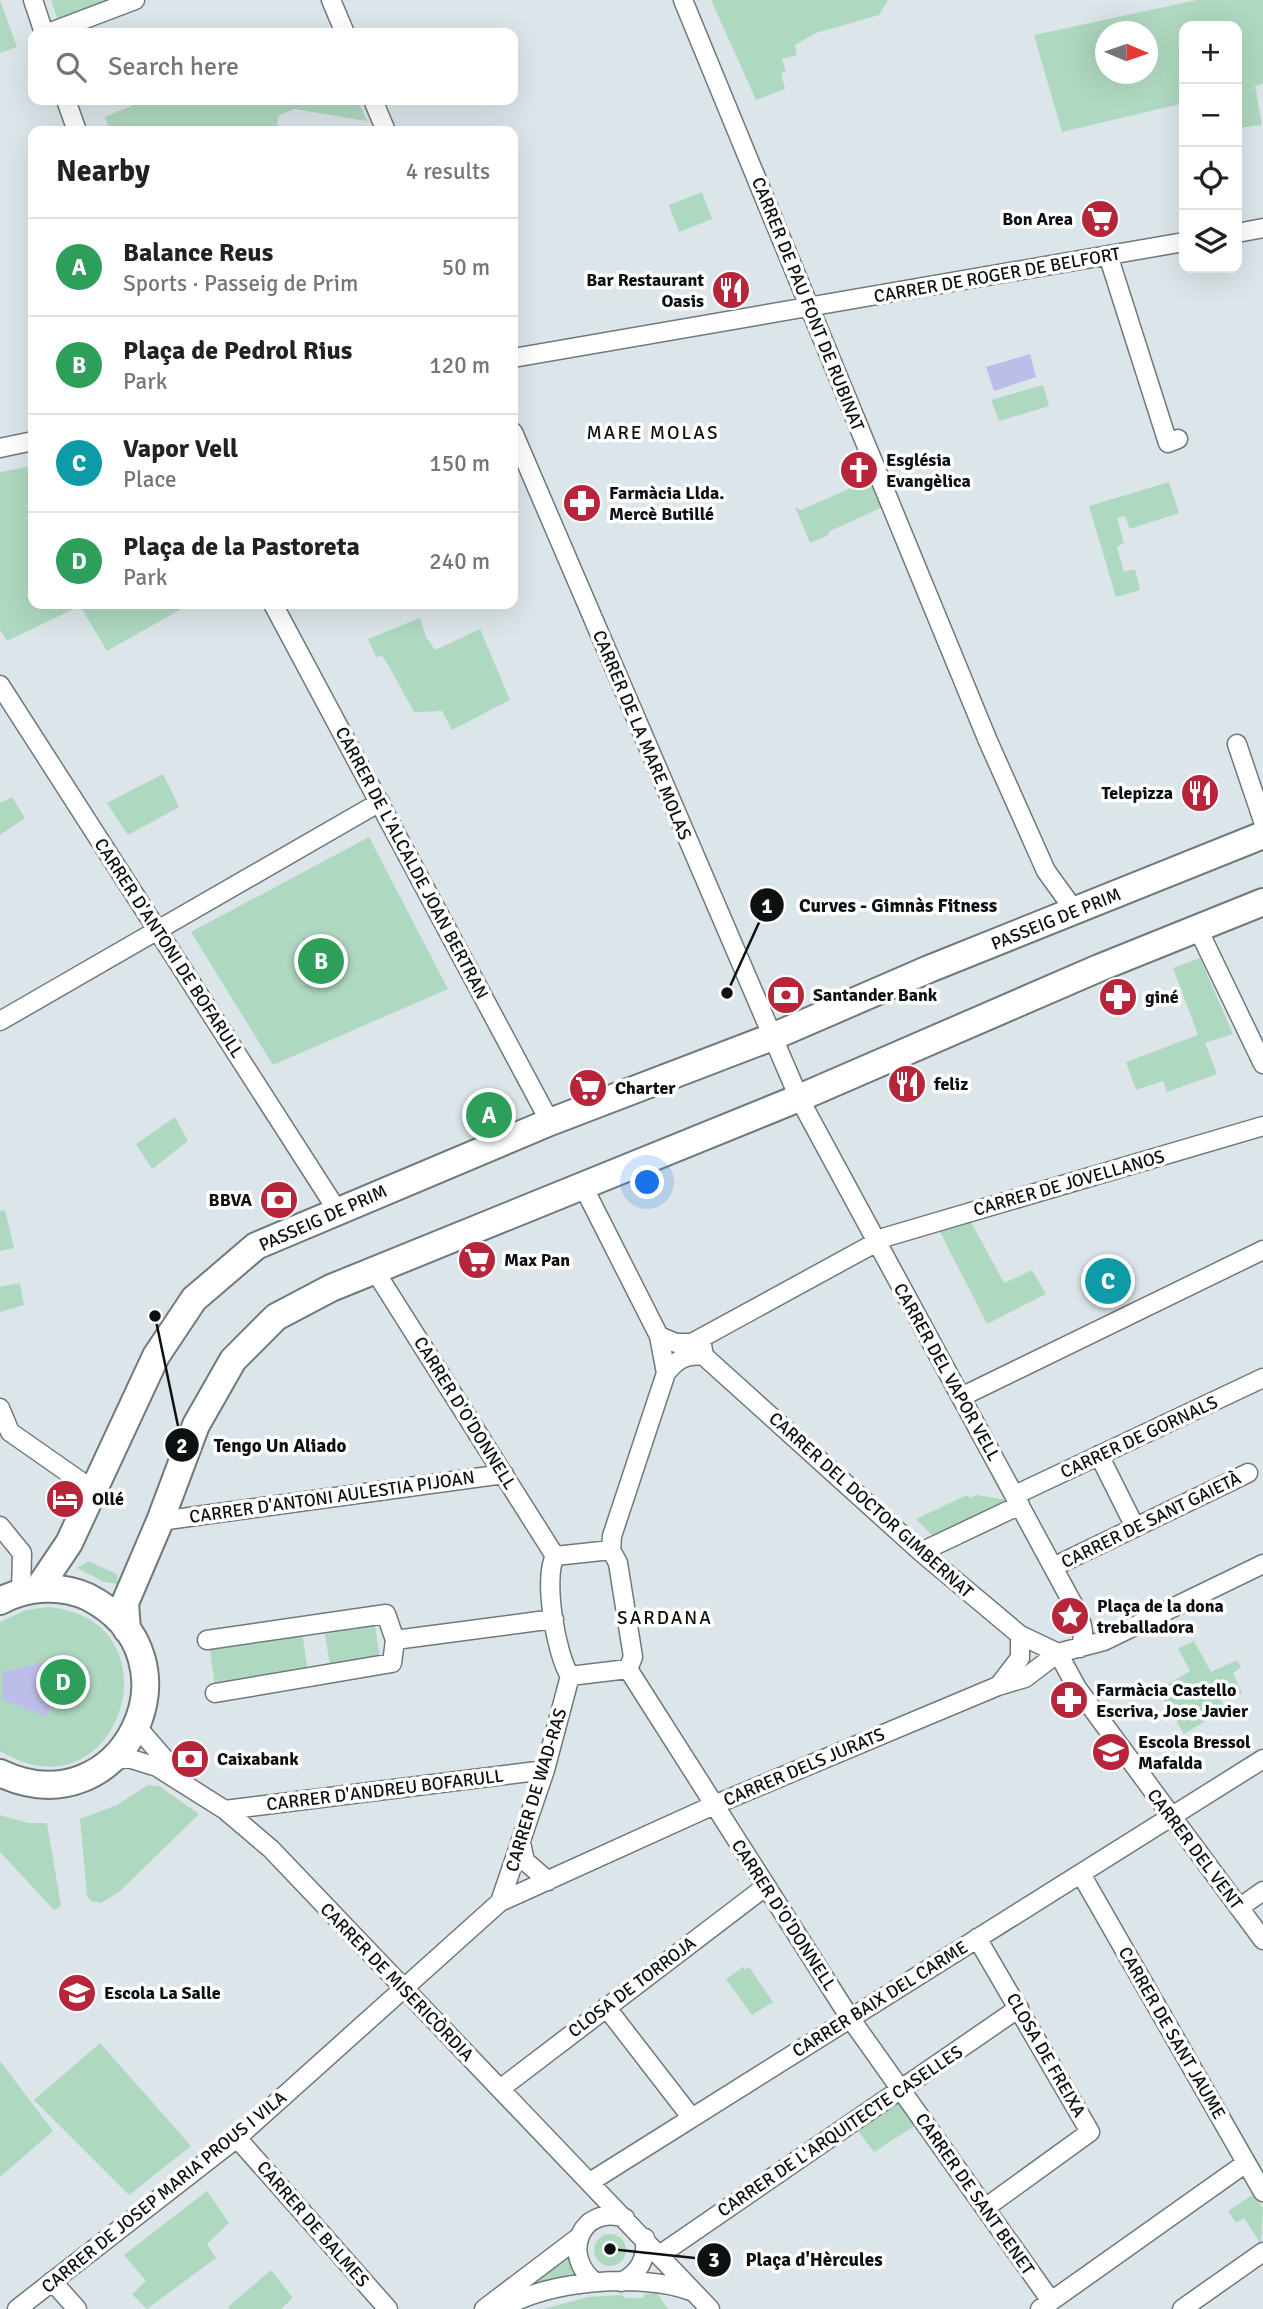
<!DOCTYPE html>
<meta charset="utf-8">
<style>
body{margin:0;font-family:Signika,sans-serif;background:#f6f6f6;color:#222}
.controls{position:absolute;right:21px;top:21px;display:grid;overflow:hidden;border-radius:14px;box-shadow:0 7px 28px #0002}
.controls button{width:63px;height:63px;display:grid;place-items:center;padding:0;border:0;border-bottom:2px solid #e0e0e0;background:#fff;color:#222;font:35px sans-serif}
.compass{position:absolute;left:1095px;top:21px;width:63px;height:63px;border-radius:50%;background:#fff;box-shadow:0 7px 28px #0002;rotate:92deg}
.you{position:absolute;left:648px;top:1183px;width:24px;height:24px;margin:-18px;border:5px solid #fff;border-radius:50%;background:#1a73e8;box-shadow:0 0 0 10px #1a73e833}
.badge{display:grid;place-items:center;width:46px;height:46px;border-radius:50%;background:#b7253a;color:#fff;font-size:23px;font-weight:700}
.pin{position:absolute;translate:-50% -50%;border:4px solid #fff;box-shadow:0 2px 7px #0006}
.list{margin:0;padding:0;list-style:none}
h2{display:flex;justify-content:space-between;align-items:center;height:91px;margin:0;padding:0 28px;font-size:30px}
h2 small{font-size:23px;font-weight:400;color:#767676}
.list li{display:grid;grid-template-columns:46px 1fr auto;gap:21px;align-items:center;box-sizing:border-box;height:98px;padding:0 28px;border-top:2px solid #e0e0e0}
.list b{display:block;font-size:26px;white-space:nowrap}
.list p{margin:0;font-size:23px;white-space:nowrap;color:#767676}
.list em{font-size:23px;font-style:normal;color:#767676}
.icon{flex:none;width:38px;height:38px;fill:none;stroke:currentColor;stroke-width:2;stroke-linecap:round;stroke-linejoin:round}
.map{position:relative;flex:none;width:1263px;height:2309px;overflow:hidden}
.search{position:absolute;background:#fff;box-shadow:0 7px 28px #0002;left:28px;top:28px;width:490px;height:77px;display:flex;align-items:center;gap:18px;box-sizing:border-box;padding:0 24px;border-radius:14px;color:#767676;font-size:26px}
.panel{position:absolute;background:#fff;box-shadow:0 7px 28px #0002;left:28px;top:126px;width:490px;height:483px;border-radius:14px}
.map>svg:first-child{display:block}
.green{fill:#afd8c0;fill-rule:evenodd}
.water{fill:#bdbde9}
.lines{fill:none;stroke-linecap:round;stroke-linejoin:round}
.street-casing{stroke:#6f797c;stroke-width:21}
.secondary-casing{stroke:#6f797c;stroke-width:30}
.street{stroke:#fff;stroke-width:18}
.secondary{stroke:#fff;stroke-width:26}
.labels{text-anchor:middle;dominant-baseline:central;stroke-width:7;stroke-linejoin:round;paint-order:stroke}
.poi-label{font-size:18px;font-weight:bold;fill:#0d1112;stroke:#fff;text-anchor:start}
.street-label{font-size:18px;fill:#0d1112;stroke:#fff}
.neighbourhood-label{font-size:19px;letter-spacing:2px;fill:#0d1112;stroke:#fff}
.leader{fill:none;stroke:#0d1112;stroke-width:2.5}
.callout-dot{fill:#0d1112;stroke:#fff;stroke-width:2.5}
.mark-label{font-size:21px;text-anchor:middle;font-weight:bold;fill:#fff}
.callout-label{font-size:19px;text-anchor:middle;font-weight:bold;fill:#0d1112;stroke:#fff;stroke-width:7;stroke-linejoin:round;paint-order:stroke}
</style>
<div class="map">
<svg width="1263" height="2309" viewBox="0 0 1263 2309">
<rect width="100%" height="100%" fill="#dce6ea"/>
<path class="green" d="M0,0L17,47L0,53Z
M51,0H115L59,23Z
M711,0H888L879,15L816,33L795,45L797,55L782,59L786,71L781,73L785,89L756,100Z
M1197,0H1263V84L1255,86L1262,125L1238,128L1237,138V26H1184V103L1062,132L1034,35ZM1106,32H1148V74H1106Z
M145,100H357L367,121L294,109L278,116L277,130L273,131H110L105,117Z
M702,192L712,219L679,232L669,205Z
M1043,385L1049,406L999,421L991,400Z
M33,466V604H190L107,651L80,606L7,641L0,630V472Z
M871,479L883,507L830,531L827,536L810,543L795,507L801,510Z
M1169,482L1179,513L1130,529L1125,516L1117,518L1124,543L1117,547L1124,572L1135,569L1140,590L1116,597L1089,506Z
M420,618L426,637L435,650L480,629L510,700L452,730L442,711L414,712L386,661L382,656L376,657L368,639Z
M163,774L179,807L128,835L107,803Z
M12,797L25,818L0,835V803Z
M369,837L448,989L273,1065L191,932Z
M1200,958L1233,1034L1205,1043L1217,1074L1167,1092L1163,1081L1136,1090L1126,1062L1198,1035L1173,968Z
M175,1117L188,1141L152,1169L136,1144Z
M5,1210L14,1248L0,1251V1211Z
M971,1222L1004,1283L1032,1270L1046,1294L987,1324L940,1232Z
M20,1283L24,1305L0,1312V1287Z
M967,1495L970,1498L977,1495L1007,1500L933,1536L916,1519Z
M88,1561L117,1574L118,1584L104,1582L77,1568Z
M48,1607C184,1619 119,1824 0,1751V1622L26,1610Z
M375,1626L380,1658L330,1666L325,1634Z
M302,1631L308,1673L215,1686L209,1644Z
M1194,1641L1211,1672L1237,1660L1241,1667L1233,1673L1242,1693L1232,1698L1229,1693L1220,1699L1230,1715L1222,1721L1217,1714L1184,1734L1158,1690L1190,1671L1178,1648Z
M148,1785L159,1786L199,1814L119,1892L101,1903L91,1901L87,1895L80,1819L117,1805Z
M0,1815L28,1823H47L61,1906L54,1910L0,1852Z
M743,1967L745,1970L749,1967L773,2002L752,2015L726,1979Z
M100,2043L191,2146L129,2195L34,2100Z
M0,2061L53,2131L0,2177Z
M899,2103L916,2125L874,2152L858,2131Z
M207,2191L229,2223L207,2244L216,2258L147,2309L132,2294L146,2281L124,2255Z
M1254,2194L1263,2209L1261,2244L1244,2218L1236,2223L1228,2211Z
M594 2250a16 16 0 1 1 32 0a16 16 0 1 1-32 0Z
M569,2254L575,2276L536,2283L534,2281Z
M271,2270L293,2298L281,2309H230L228,2307Z
M657,2293L668,2309H543L588,2297L621,2295L625,2298H643L645,2294Z"/>
<path class="water" d="M1030,354L1036,377L994,391L986,367Z
M48,1661L55,1664L66,1682L46,1717L2,1699V1672Z"/>
<g class="lines">
<defs>
<path id="street" d="M33,0L44,33
M331,0L345,33
M683,0L988,741L1046,871L1075,911
M48,33L135,0
M66,100L77,131
M373,100L386,131
M1237,233L1263,228
M1108,255L1168,443L1178,439
M513,358L1184,242
M513,432L799,1098L1073,1604C1081,1620 1087,1632 1080,1648
M0,448L33,441
M273,604L550,1122
M0,685L337,1210
M1237,744L1263,821
M1197,927L1263,1064
M0,1021L380,802
M583,1186L659,1336L666,1373L612,1536L611,1550L618,1563L633,1657L628,1669
M375,1271L555,1556
M659,1336L676,1343H692L886,1237L1263,1126
M701,1339L704,1356L921,1552L1020,1635L1058,1653
M666,1373C677,1359 686,1354 704,1356
M961,1397L1263,1250
M0,1408L10,1432L93,1490
M1099,1455L1135,1527
M1015,1495L1263,1378
M160,1521L504,1474
M0,1526L22,1553L21,1593
M921,1552L1020,1505
M555,1556C543,1578 556,1655 570,1676
M555,1556L611,1550
M1053,1567L1248,1473
M207,1640L386,1614L395,1640L554,1619
M1058,1653L1077,1688L1263,1940
M628,1669L850,2018L1051,2301
M570,1676L628,1669
M1000,1684L1020,1658V1635
M215,1693L392,1663L395,1640
M137,1727L176,1772
M112,1761L128,1758L157,1767L225,1810L271,1849L710,2309
M225,1810L545,1770
M521,1843L525,1861L548,1881
M1081,1874L1263,2192
M500,1902L545,1770L570,1676
M1239,1908L1263,1891
M977,1938L1090,2132L985,2208
M606,2007L691,2117
M500,2089L765,1887
M237,2138L388,2309
M590,2182L1263,1759
M661,2254L1019,2008
M52,2281L77,2309
M595,2282C560,2255 581,2204 625,2218
M621,2282C639,2273 647,2259 645,2238
M17,2309L237,2138L500,1902L714,1805L998,1686L1025,1678L1058,1653L1104,1641L1263,1564
M484,2309L579,2237
M501,2309C547,2280 641,2273 691,2291
M1040,2309L1246,2163
M1182,2309L1263,2252"/>
<path id="secondary" d="M38,1589L69,1543L156,1356L194,1299L256,1246L550,1122L772,1037L929,969L1263,835
M0,1601C26,1587 61,1584 88,1597C207,1658 122,1831 0,1773
M127,1630L125,1603L160,1521L196,1425L233,1360L276,1317L331,1288L799,1098L1099,968L1263,902"/>
</defs>
<use href="#street" class="street-casing"/>
<use href="#secondary" class="secondary-casing"/>
<use href="#street" class="street"/>
<use href="#secondary" class="secondary"/>
</g>
<defs>
<symbol id="supermarket-disc" viewBox="-11 -11 22 22"><circle r="9.5" fill="#b7253a" stroke="#fff"/><path d="M-6-5.5h2.5l.6 2H6L4.5 2H-2.5L-4.4-4H-6ZM-1.5 3.2a1.3 1.3 0 1 0 .1 0ZM3 3.2a1.3 1.3 0 1 0 .1 0Z" fill="#fff"/></symbol>
<symbol id="restaurant-disc" viewBox="-11 -11 22 22"><circle r="9.5" fill="#b7253a" stroke="#fff"/><path d="M-5-6h1v4h1v-4h1v4h1v-4h1v5L-1.5 .5V6h-2V.5L-5-1ZM5-6V6H3V1.5H1.5Q1.5-4 5-6Z" fill="#fff"/></symbol>
<symbol id="church-disc" viewBox="-11 -11 22 22"><circle r="9.5" fill="#b7253a" stroke="#fff"/><path d="M-1.2-6h2.4v3.5h3.3v2.4h-3.3V6h-2.4V-.1h-3.3v-2.4h3.3Z" fill="#fff"/></symbol>
<symbol id="pharmacy-disc" viewBox="-11 -11 22 22"><circle r="9.5" fill="#b7253a" stroke="#fff"/><path d="M-2-6h4v4h4v4h-4v4h-4v-4h-4v-4h4Z" fill="#fff"/></symbol>
<symbol id="bank-disc" viewBox="-11 -11 22 22"><circle r="9.5" fill="#b7253a" stroke="#fff"/><path d="M-6-4H6V4H-6ZM0-2.3a2.3 2.3 0 1 0 0 4.6a2.3 2.3 0 1 0 0-4.6Z" fill="#fff"/></symbol>
<symbol id="hotel-disc" viewBox="-11 -11 22 22"><circle r="9.5" fill="#b7253a" stroke="#fff"/><path d="M-6-4.5h1.5V1H6V5H4.5V3h-9V5H-6ZM-4 0a1.8 1.8 0 1 1 3.6 0ZM.5 0V-2.5h3Q6-2.5 6 0Z" fill="#fff"/></symbol>
<symbol id="sight-disc" viewBox="-11 -11 22 22"><circle r="9.5" fill="#b7253a" stroke="#fff"/><path d="M0-6L1.8-2.2L6-1.7L2.9 1.2L3.7 5.4L0 3.3L-3.7 5.4L-2.9 1.2L-6-1.7L-1.8-2.2Z" fill="#fff"/></symbol>
<symbol id="school-disc" viewBox="-11 -11 22 22"><circle r="9.5" fill="#b7253a" stroke="#fff"/><path d="M0-5L7-2L0 1L-7-2ZM-4 1L0 2.5L4 1V4Q0 6-4 4Z" fill="#fff"/></symbol>
</defs>
<g fill-rule="evenodd">
<use href="#supermarket-disc" x="1078" y="197" width="44" height="44"/>
<use href="#restaurant-disc" x="709" y="268" width="44" height="44"/>
<use href="#church-disc" x="837" y="448" width="44" height="44"/>
<use href="#pharmacy-disc" x="560" y="481" width="44" height="44"/>
<use href="#restaurant-disc" x="1178" y="771" width="44" height="44"/>
<use href="#bank-disc" x="764" y="973" width="44" height="44"/>
<use href="#pharmacy-disc" x="1096" y="975" width="44" height="44"/>
<use href="#restaurant-disc" x="885" y="1062" width="44" height="44"/>
<use href="#supermarket-disc" x="566" y="1066" width="44" height="44"/>
<use href="#bank-disc" x="257" y="1178" width="44" height="44"/>
<use href="#supermarket-disc" x="455" y="1238" width="44" height="44"/>
<use href="#hotel-disc" x="43" y="1477" width="44" height="44"/>
<use href="#sight-disc" x="1048" y="1594" width="44" height="44"/>
<use href="#pharmacy-disc" x="1047" y="1678" width="44" height="44"/>
<use href="#school-disc" x="1089" y="1730" width="44" height="44"/>
<use href="#bank-disc" x="168" y="1737" width="44" height="44"/>
<use href="#school-disc" x="55" y="1971" width="44" height="44"/>
</g>
<g class="labels">
<g class="poi-label">
<text x="1073" y="219" text-anchor="end">Bon Area</text>
<text x="704" y="280" text-anchor="end">Bar Restaurant<tspan x="704" dy="21">Oasis</tspan></text>
<text x="886" y="460">Església<tspan x="886" dy="21">Evangèlica</tspan></text>
<text x="609" y="493">Farmàcia Llda.<tspan x="609" dy="21">Mercè Butillé</tspan></text>
<text x="1173" y="793" text-anchor="end">Telepizza</text>
<text x="813" y="995">Santander Bank</text>
<text x="1145" y="997">giné</text>
<text x="934" y="1084">feliz</text>
<text x="615" y="1088">Charter</text>
<text x="252" y="1200" text-anchor="end">BBVA</text>
<text x="504" y="1260">Max Pan</text>
<text x="92" y="1499">Ollé</text>
<text x="1097" y="1606">Plaça de la dona<tspan x="1097" dy="21">treballadora</tspan></text>
<text x="1096" y="1690">Farmàcia Castello<tspan x="1096" dy="21">Escriva, Jose Javier</tspan></text>
<text x="1138" y="1742">Escola Bressol<tspan x="1138" dy="21">Mafalda</tspan></text>
<text x="217" y="1759">Caixabank</text>
<text x="104" y="1993">Escola La Salle</text>
</g>
<g class="street-label">
<text transform="translate(997 275) rotate(-10)">CARRER DE ROGER DE BELFORT</text>
<text transform="translate(808 304) rotate(68)">CARRER DE PAU FONT DE RUBINAT</text>
<text transform="translate(642 735) rotate(67)">CARRER DE LA MARE MOLAS</text>
<text transform="translate(412 863) rotate(62)">CARRER DE L'ALCALDE JOAN BERTRAN</text>
<text transform="translate(1056 919) rotate(-22)">PASSEIG DE PRIM</text>
<text transform="translate(169 948) rotate(57)">CARRER D'ANTONI DE BOFARULL</text>
<text transform="translate(1069 1183) rotate(-16)">CARRER DE JOVELLANOS</text>
<text transform="translate(323 1218) rotate(-24)">PASSEIG DE PRIM</text>
<text transform="translate(947 1372) rotate(61)">CARRER DEL VAPOR VELL</text>
<text transform="translate(465 1413) rotate(58)">CARRER D'O'DONNELL</text>
<text transform="translate(1139 1437) rotate(-25)">CARRER DE GORNALS</text>
<text transform="translate(332 1497) rotate(-8)">CARRER D'ANTONI AULESTIA PIJOAN</text>
<text transform="translate(871 1505) rotate(42)">CARRER DEL DOCTOR GIMBERNAT</text>
<text transform="translate(1151 1520) rotate(-26)">CARRER DE SANT GAIETÀ</text>
<text transform="translate(804 1767) rotate(-23)">CARRER DELS JURATS</text>
<text transform="translate(385 1790) rotate(-7)">CARRER D'ANDREU BOFARULL</text>
<text transform="translate(536 1790) rotate(-73)">CARRER DE WAD-RAS</text>
<text transform="translate(1195 1849) rotate(53)">CARRER DEL VENT</text>
<text transform="translate(784 1915) rotate(57)">CARRER D'O'DONNELL</text>
<text transform="translate(397 1982) rotate(46)">CARRER DE MISERICÒRDIA</text>
<text transform="translate(632 1987) rotate(-37)">CLOSA DE TORROJA</text>
<text transform="translate(880 1999) rotate(-32)">CARRER BAIX DEL CARME</text>
<text transform="translate(1172 2033) rotate(60)">CARRER DE SANT JAUME</text>
<text transform="translate(1046 2055) rotate(60)">CLOSA DE FREIXA</text>
<text transform="translate(840 2131) rotate(-34)">CARRER DE L'ARQUITECTE CASELLES</text>
<text transform="translate(164 2192) rotate(-39)">CARRER DE JOSEP MARIA PROUS I VILA</text>
<text transform="translate(975 2194) rotate(55)">CARRER DE SANT BENET</text>
<text transform="translate(313 2224) rotate(49)">CARRER DE BALMES</text>
</g>
<g class="neighbourhood-label">
<text x="653" y="433">MARE MOLAS</text>
<text x="665" y="1618">SARDANA</text>
</g>
</g>
<path class="leader" d="M727 993L767 905M155 1316L182 1445M610 2249L714 2260"/>
<g class="callout-dot">
<circle cx="727" cy="993" r="7"/>
<circle cx="155" cy="1316" r="7"/>
<circle cx="610" cy="2249" r="7"/>
<circle cx="767" cy="905" r="18"/>
<circle cx="182" cy="1445" r="18"/>
<circle cx="714" cy="2260" r="18"/>
</g>
<g class="mark-label">
<text x="767" y="913">1</text>
<text x="182" y="1453">2</text>
<text x="714" y="2267">3</text>
</g>
<g class="callout-label">
<text x="898" y="912">Curves - Gimnàs Fitness</text>
<text x="280" y="1452">Tengo Un Aliado</text>
<text x="814" y="2266">Plaça d'Hèrcules</text>
</g>
</svg>
<div class="controls">
<button>+</button>
<button>−</button>
<button><svg class="icon" aria-label="locate" viewBox="0 0 24 24"><circle cx="12" cy="12" r="6"/><path d="M12 2v4M12 18v4M2 12h4M18 12h4"/></svg></button>
<button><svg class="icon" aria-label="layers" viewBox="0 0 24 24"><path d="M12 4l9 5-9 5-9-5zM3 14l9 5 9-5"/></svg></button>
</div>
<svg class="compass" viewBox="-18 -18 36 36"><path d="M0-13l5 13h-10z" fill="#e53935"/><path d="M0 13l5-13h-10z" fill="#767676"/></svg>
<div class="you"></div>
<div class="pin badge" style="left:489px;top:1115px;background:#2e9e5b">A</div>
<div class="pin badge" style="left:321px;top:961px;background:#2e9e5b">B</div>
<div class="pin badge" style="left:1108px;top:1281px;background:#0f9aa8">C</div>
<div class="pin badge" style="left:63px;top:1682px;background:#2e9e5b">D</div>
<div class="search"><svg class="icon" aria-label="search" viewBox="0 0 24 24"><circle cx="10" cy="10" r="6"/><path d="M15 15l6 6"/></svg>Search here</div>
<section class="panel">
<h2>Nearby<small>4 results</small></h2>
<ul class="list">
<li><span class="badge" style="background:#2e9e5b">A</span><div><b>Balance Reus</b><p>Sports · Passeig de Prim</p></div><em>50 m</em></li>
<li><span class="badge" style="background:#2e9e5b">B</span><div><b>Plaça de Pedrol Rius</b><p>Park</p></div><em>120 m</em></li>
<li><span class="badge" style="background:#0f9aa8">C</span><div><b>Vapor Vell</b><p>Place</p></div><em>150 m</em></li>
<li><span class="badge" style="background:#2e9e5b">D</span><div><b>Plaça de la Pastoreta</b><p>Park</p></div><em>240 m</em></li>
</ul>
</section>
</div>
